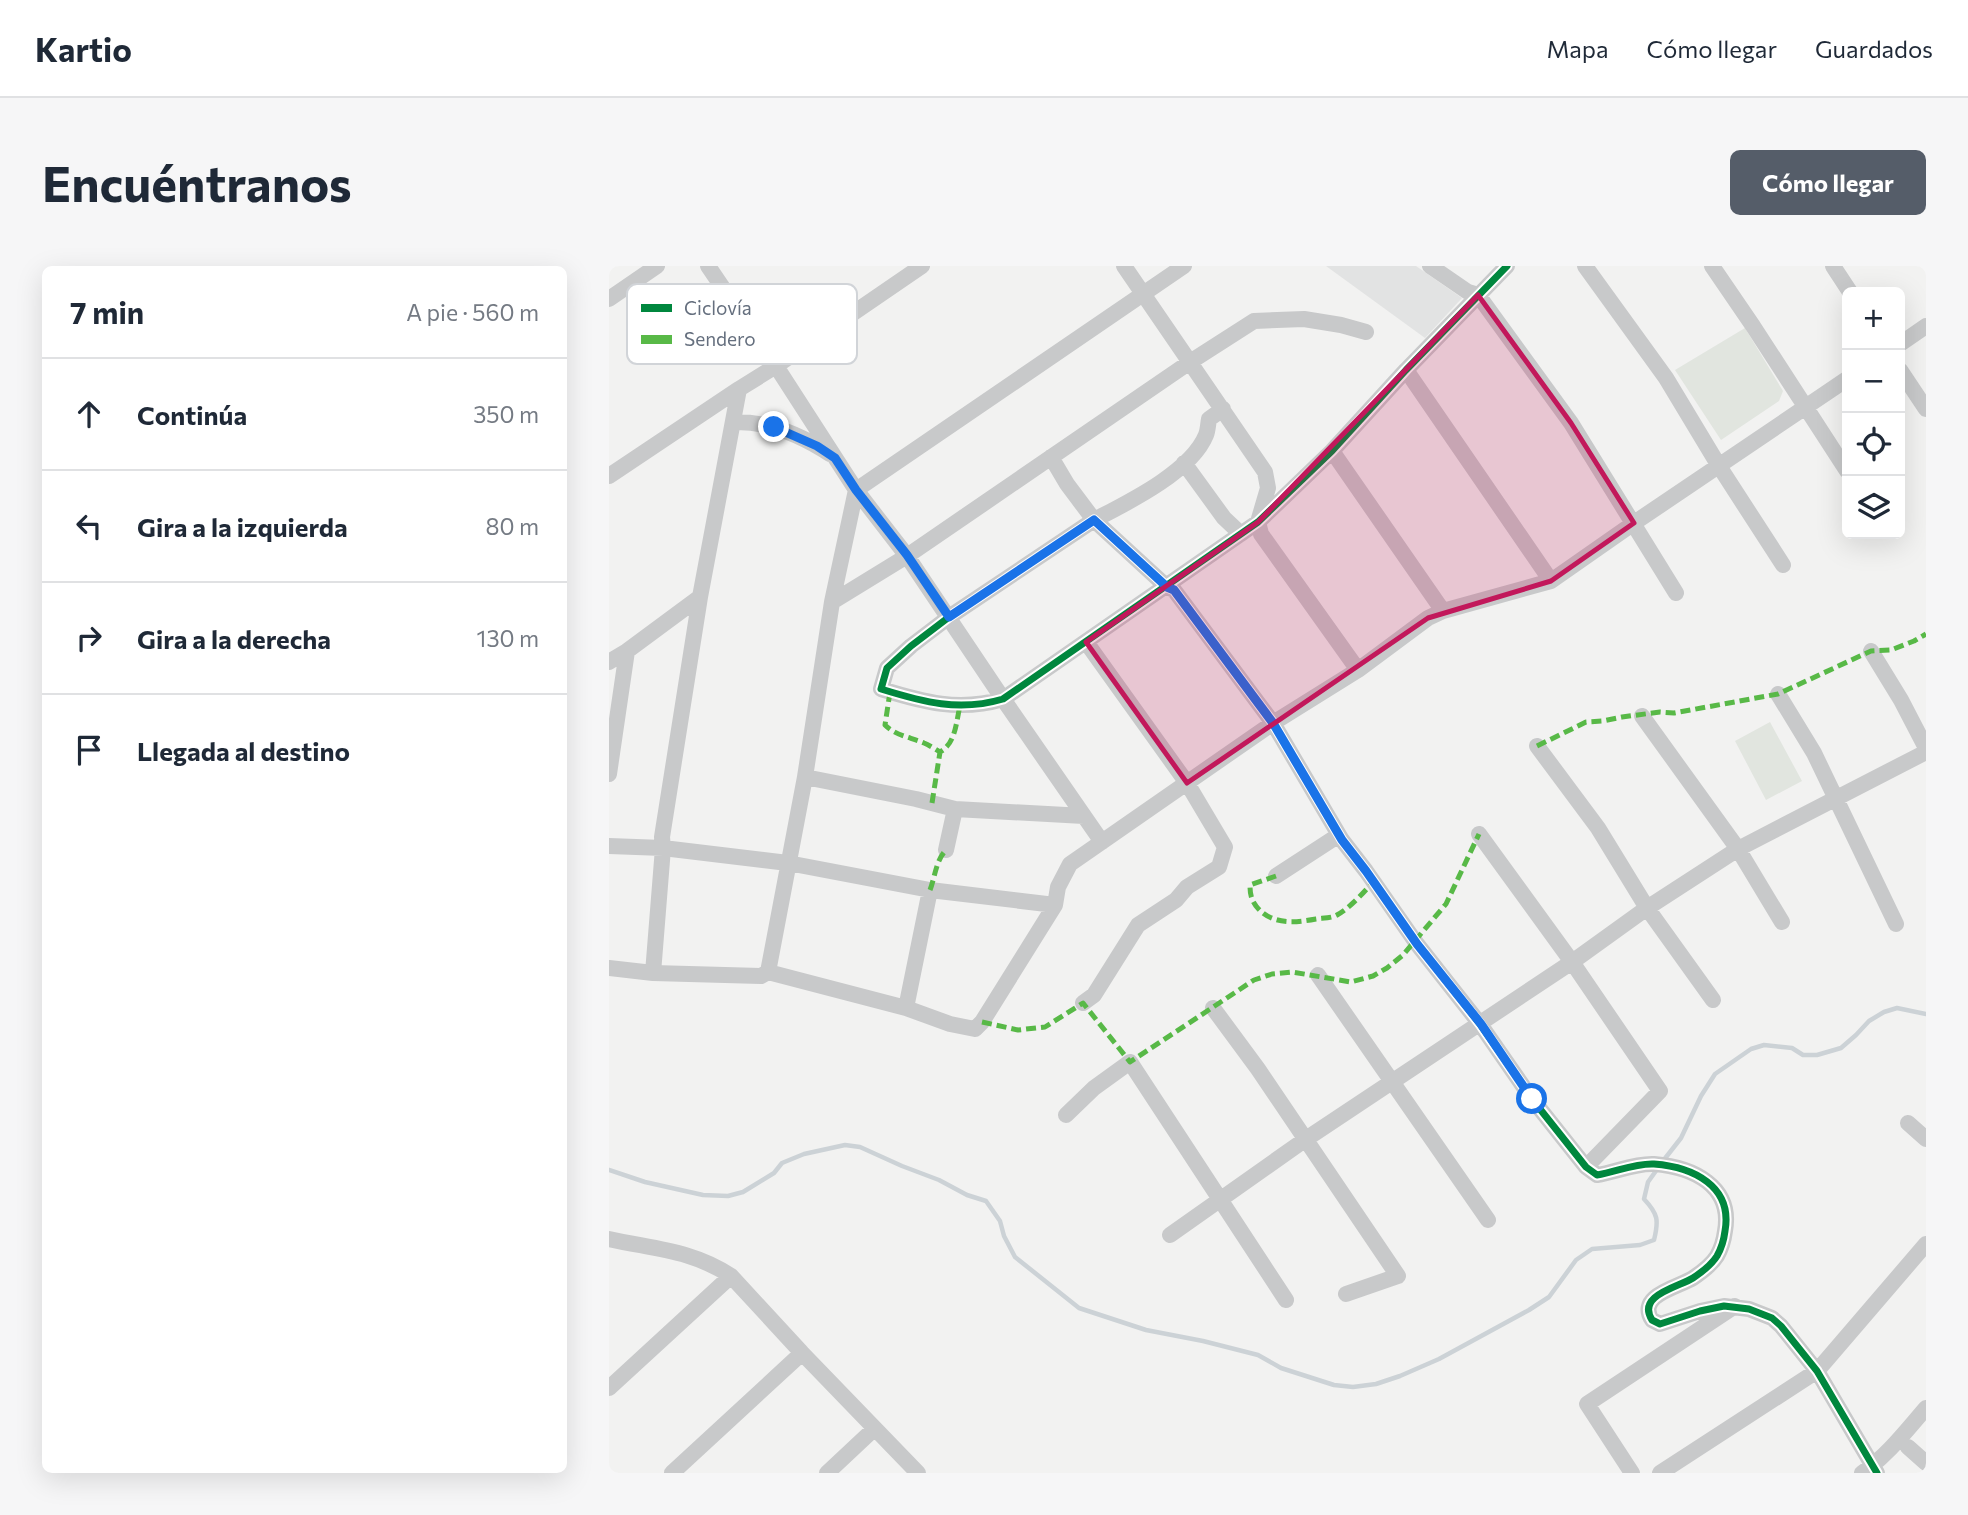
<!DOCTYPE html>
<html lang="es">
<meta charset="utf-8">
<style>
body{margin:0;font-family:Commissioner,sans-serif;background:#f6f6f7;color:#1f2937}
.controls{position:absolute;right:21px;top:21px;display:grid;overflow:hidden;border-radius:10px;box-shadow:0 7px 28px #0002}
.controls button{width:63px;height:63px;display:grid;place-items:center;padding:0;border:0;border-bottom:2px solid #e0e1e3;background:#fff;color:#1f2937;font:35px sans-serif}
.stop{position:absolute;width:21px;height:21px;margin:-16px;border:5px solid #1a73e8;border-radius:50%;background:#fff}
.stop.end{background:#1a73e8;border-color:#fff;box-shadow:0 2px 7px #0008}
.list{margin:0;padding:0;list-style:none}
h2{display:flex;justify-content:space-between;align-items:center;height:91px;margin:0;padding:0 28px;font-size:30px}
h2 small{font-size:23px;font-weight:400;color:#747a83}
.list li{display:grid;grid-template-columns:46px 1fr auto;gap:21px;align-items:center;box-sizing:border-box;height:112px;padding:0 28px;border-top:2px solid #e0e1e3}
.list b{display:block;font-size:26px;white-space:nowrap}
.list em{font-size:23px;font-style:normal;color:#747a83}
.icon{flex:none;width:38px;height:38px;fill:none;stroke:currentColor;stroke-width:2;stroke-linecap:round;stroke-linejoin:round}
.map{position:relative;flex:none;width:1317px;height:1207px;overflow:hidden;border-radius:10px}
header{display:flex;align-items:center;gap:42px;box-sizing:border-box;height:98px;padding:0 35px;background:#fff;border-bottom:2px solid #e0e1e3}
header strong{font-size:33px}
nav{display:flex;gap:38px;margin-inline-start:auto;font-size:24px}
.intro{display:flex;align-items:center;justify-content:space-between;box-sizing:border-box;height:168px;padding:0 42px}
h1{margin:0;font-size:49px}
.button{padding:18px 32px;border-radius:10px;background:#555d69;color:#fff;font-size:24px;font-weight:700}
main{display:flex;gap:42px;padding:0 42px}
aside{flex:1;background:#fff;border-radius:10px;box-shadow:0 7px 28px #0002}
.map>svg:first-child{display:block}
.built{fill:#e2e3e3}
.green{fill:#e1e5df}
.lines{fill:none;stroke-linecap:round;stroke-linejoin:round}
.stream{stroke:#ccd2d6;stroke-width:4.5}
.minor{stroke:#c8c9ca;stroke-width:16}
.quiet{stroke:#58b947;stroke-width:5;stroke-dasharray:10 5;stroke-linecap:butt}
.cycleway-casing{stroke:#fff;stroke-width:11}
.cycleway{stroke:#00873e;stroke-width:7}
.route{stroke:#1a73e8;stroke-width:9}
.marked{fill:#c2185b;fill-opacity:0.2;stroke:#c2185b;stroke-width:5;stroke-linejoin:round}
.key{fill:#fff;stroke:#d1d4d8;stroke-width:2}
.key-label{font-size:19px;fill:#656f7e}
</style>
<header>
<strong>Kartio</strong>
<nav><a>Mapa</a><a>Cómo llegar</a><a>Guardados</a></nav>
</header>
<div class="intro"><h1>Encuéntranos</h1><a class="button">Cómo llegar</a></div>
<main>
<aside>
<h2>7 min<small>A pie · 560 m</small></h2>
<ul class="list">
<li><svg class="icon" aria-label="ahead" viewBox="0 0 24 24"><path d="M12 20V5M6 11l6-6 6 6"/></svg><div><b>Continúa</b></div><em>350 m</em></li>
<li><svg class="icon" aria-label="left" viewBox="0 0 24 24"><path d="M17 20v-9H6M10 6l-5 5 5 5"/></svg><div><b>Gira a la izquierda</b></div><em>80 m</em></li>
<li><svg class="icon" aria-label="right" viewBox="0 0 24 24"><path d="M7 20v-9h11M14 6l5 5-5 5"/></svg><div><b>Gira a la derecha</b></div><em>130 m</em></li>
<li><svg class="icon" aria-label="arrive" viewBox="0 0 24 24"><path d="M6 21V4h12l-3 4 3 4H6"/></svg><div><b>Llegada al destino</b></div></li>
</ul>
</aside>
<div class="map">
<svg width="1317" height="1207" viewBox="0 0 1317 1207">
<rect width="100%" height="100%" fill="#f2f2f1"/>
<path class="built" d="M717,0H807L853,32L816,72Z"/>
<path class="green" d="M1136,62L1174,125L1170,135L1112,174L1066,104Z
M1161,456L1193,515L1157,534L1126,475Z"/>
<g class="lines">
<path class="stream" d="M1054,895L1072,872L1092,830L1106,808L1142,783L1155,779L1183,782L1194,789H1208L1232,782L1247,769L1260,755L1275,746L1288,742L1317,748
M0,904L36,916L94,929L119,930L134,926L165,907L173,897L195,888L236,879L251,881L293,900L330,914L358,929L377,935L391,955L395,970L406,991L470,1042L537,1064L594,1075L649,1089L672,1102L725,1119L744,1121L767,1118L791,1110L830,1093L920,1044L940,1031L967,994L983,983L1031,979L1045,974C1050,954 1049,948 1035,933L1039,916L1049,902"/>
<path class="minor" d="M99,0L167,100L247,224L298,290L394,433L493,576
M515,0L656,206L659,222L649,256L652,268L749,404
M821,0L859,26L869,29L962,157L1067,327
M898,0L797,104L723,185L649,256L394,433C350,446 314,436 272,423L278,402L302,380L340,351L485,254L558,321L565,324L664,457L733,574L757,605L808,678L871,758L923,833L977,901L988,909C1007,906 1026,897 1045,898C1084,901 1124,920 1116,965C1115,973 1112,983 1108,990C1103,998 1093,1006 1084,1012C1070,1021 1027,1029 1043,1054L1051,1058L1091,1045L1115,1040L1140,1043L1163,1052L1172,1060L1208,1105L1268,1207
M976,0L1057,112L1110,200L1174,299
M1103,0L1144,60L1238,205
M1224,0L1241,26
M0,33L48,0
M1291,78L1317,60
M797,104L942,315
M1291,104L1317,143
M124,156C159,155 192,169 221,188
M723,185L834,345
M442,191L458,218L485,254C518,237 582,206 597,169C599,164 599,158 600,153L614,143
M575,197L615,252L632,268
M0,210L130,123L167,100L313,0
M223,336L298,290L581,96L645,55L695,53L732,59L757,66
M1262,385L1292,434L1317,482
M0,396L18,385L91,331
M1169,428L1205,487L1287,658
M1033,450L1129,583L1173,656
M928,480L989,562L1038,642L1104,734
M0,508L18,385
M196,511L307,533L346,543L475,550
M870,568L963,696L1051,825L977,901
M0,580L54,582L179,597L321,624L446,639
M337,584L346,543
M667,610L730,569
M0,702L44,707L152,710L159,706L297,742L341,758L366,763L373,756L446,639L449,621L461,598L664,457L749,404L819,352L834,345L942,315L1025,257L1238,113
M159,706L196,511L223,336L247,224L575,0
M44,707L54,582L53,571L91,331L130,123
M709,709L879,954
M474,737L485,729L529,659L567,634L578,621L610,601L616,581L578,517L477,376
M297,742L321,624
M604,742L649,803L789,1010L737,1028
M457,849L485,822L521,796L677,1034
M1299,857L1317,873
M561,969L697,873L963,696L1038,642L1129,583L1317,486
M0,973C44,983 83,984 122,1010L193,1087L309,1207
M0,1122L122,1010
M1299,1181L1317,1197
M63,1207L193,1087
M218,1207L265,1163
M1023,1207L978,1138L1126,1040
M1051,1207L1208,1105L1317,978
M1253,1207C1278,1190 1297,1165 1317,1142"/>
<path class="quiet" d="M281,426L276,459C287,470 301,471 315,477C320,479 326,483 331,486
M928,480L977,456L994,455L1013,451L1051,446L1065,447L1169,428L1262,385L1282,384L1305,375L1317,368
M323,537L331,486C347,477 347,456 351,440
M667,610L641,619C641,628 642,633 647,640C662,659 685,657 707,653C714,652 723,652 728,649C742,641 754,627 765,615
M321,624C326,611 327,594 337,584
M373,756L409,764L436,761L474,737L521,796L645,714L663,708L683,706L742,716L764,710L778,702L794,689L837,638L870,568"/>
<defs>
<path id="cycleway" d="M898,0L797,104L723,185L649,256L394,433C350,446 314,436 272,423L278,402L302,380L340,351L485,254L558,321L565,324L664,457L733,574L757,605L808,678L871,758L923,833L977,901L988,909C1007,906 1026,897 1045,898C1084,901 1124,920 1116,965C1115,973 1112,983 1108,990C1103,998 1093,1006 1084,1012C1070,1021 1027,1029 1043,1054L1051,1058L1091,1045L1115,1040L1140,1043L1163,1052L1172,1060L1208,1105L1268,1207"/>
</defs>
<use href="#cycleway" class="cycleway-casing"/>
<use href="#cycleway" class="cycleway"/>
</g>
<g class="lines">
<path class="route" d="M165,161L208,180L226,192L247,224L298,289L340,351L485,254L558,321L565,324L664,457L733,574L757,605L808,678L872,758L923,833"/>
</g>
<path class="marked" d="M869,29L962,157L1025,257L942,315L819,352L578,517L477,376L649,256Z"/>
<rect x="18" y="18" width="230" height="80" rx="10" class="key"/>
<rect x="32" y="38" width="31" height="8" fill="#00873e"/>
<rect x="32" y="69" width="31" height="9" fill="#58b947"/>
<g class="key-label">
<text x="75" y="49">Ciclovía</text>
<text x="75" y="80">Sendero</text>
</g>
</svg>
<div class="controls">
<button>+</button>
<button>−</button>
<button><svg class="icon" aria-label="locate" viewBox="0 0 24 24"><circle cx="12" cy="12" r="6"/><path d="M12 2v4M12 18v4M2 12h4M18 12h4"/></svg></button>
<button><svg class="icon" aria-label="layers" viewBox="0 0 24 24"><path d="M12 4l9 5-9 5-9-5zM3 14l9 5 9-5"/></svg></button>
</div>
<div class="stop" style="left:923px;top:833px"></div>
<div class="stop end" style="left:165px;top:161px"></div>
</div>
</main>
